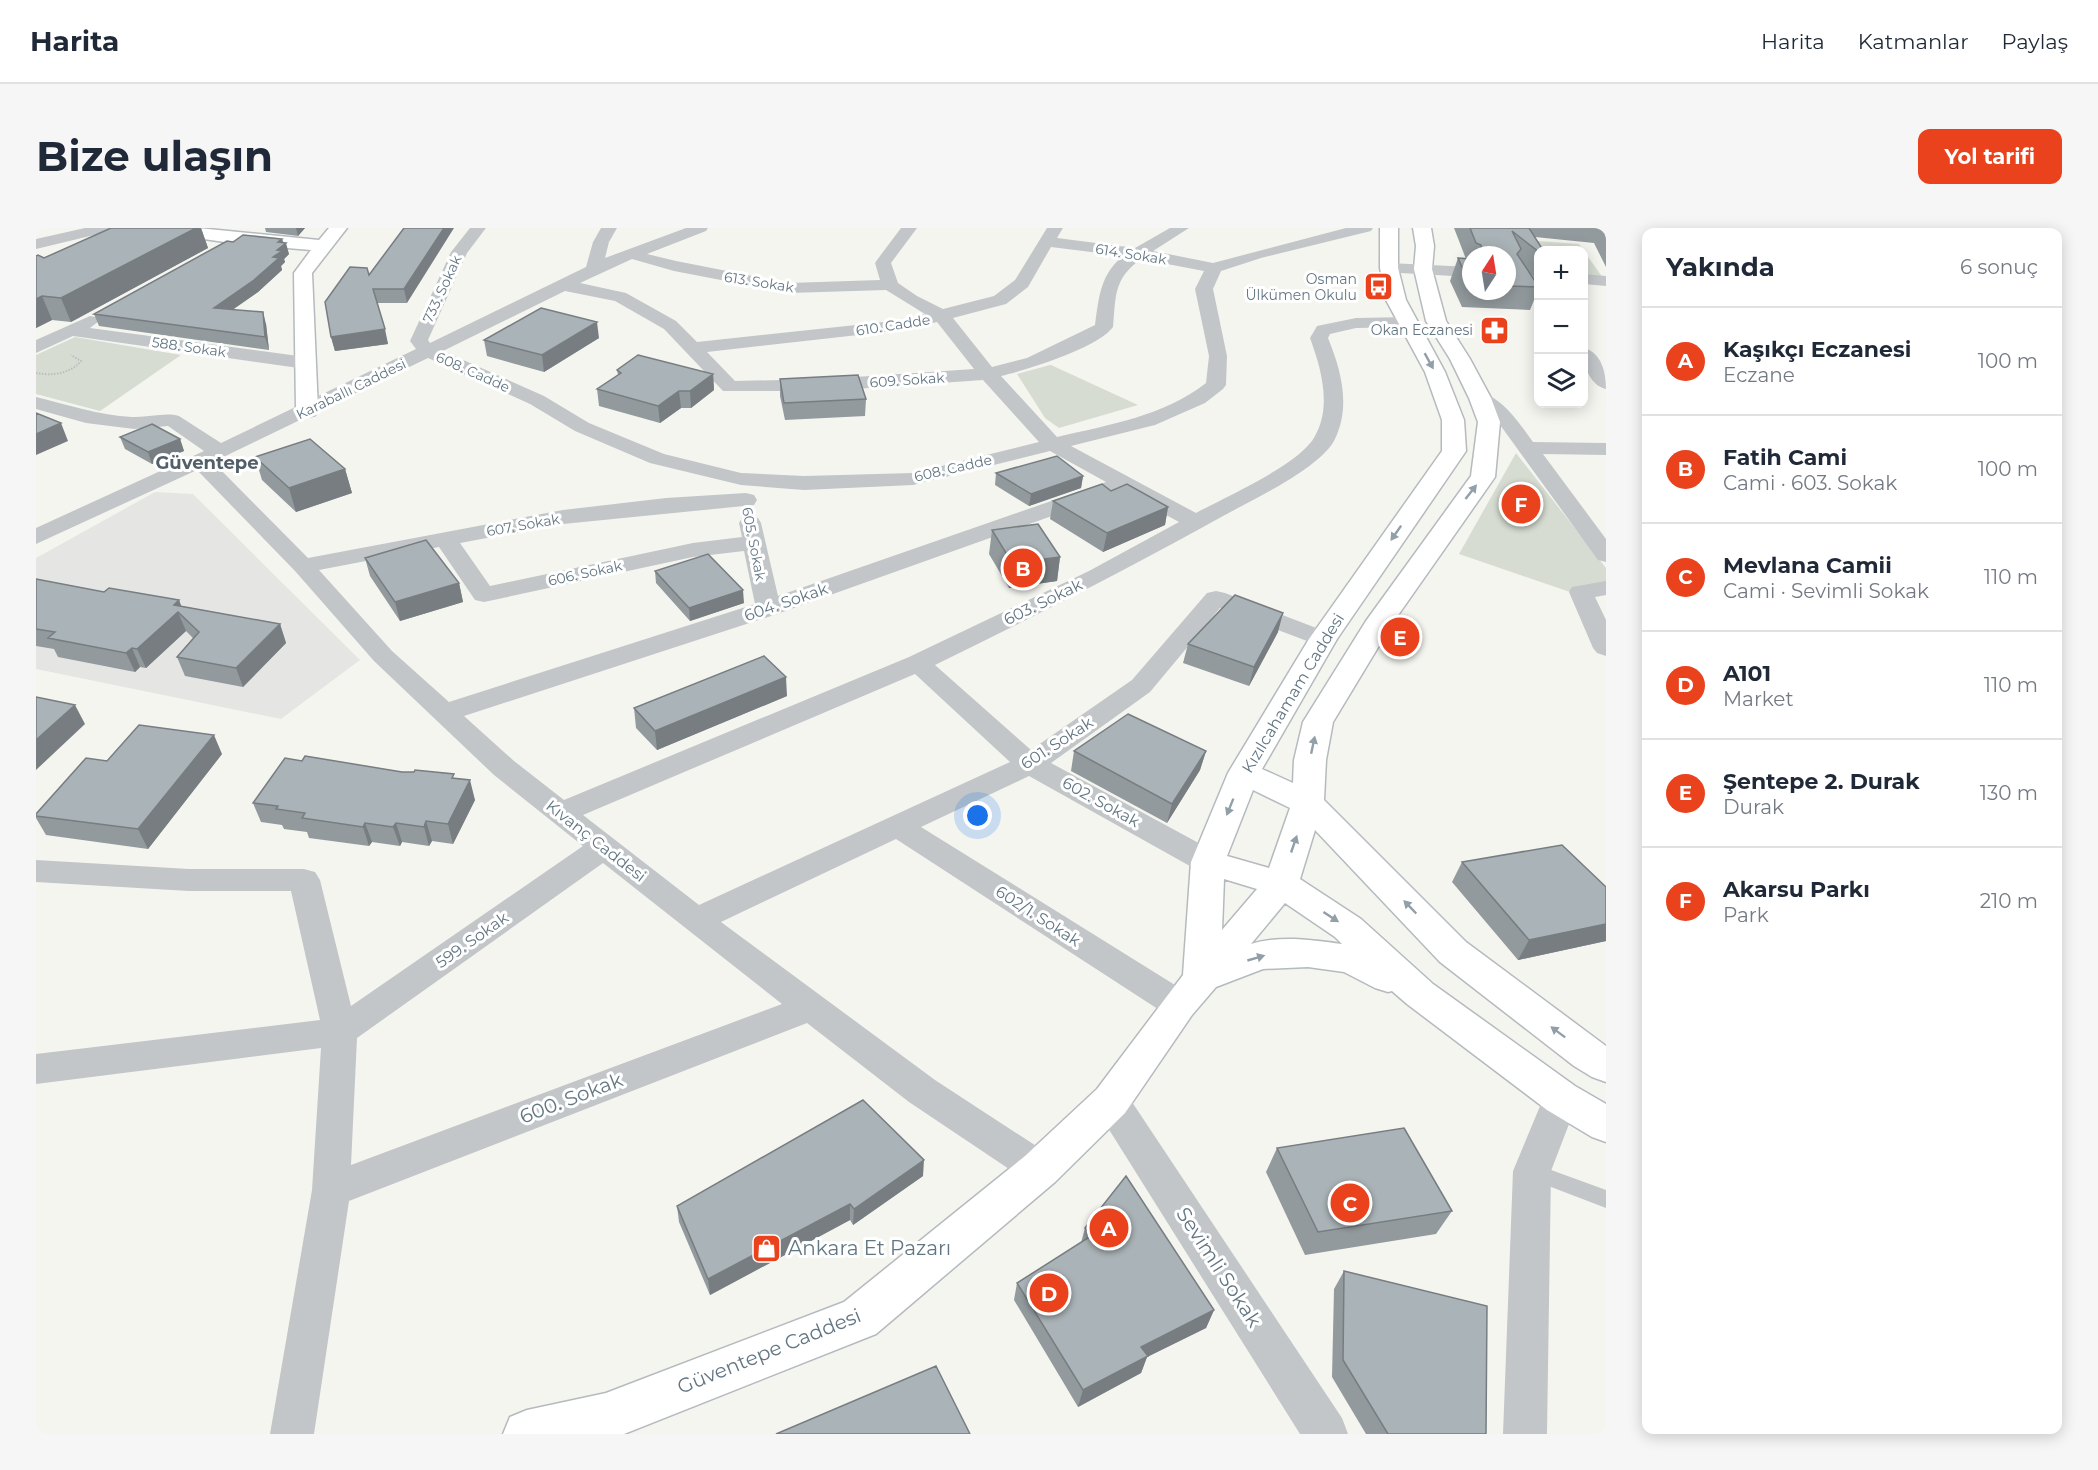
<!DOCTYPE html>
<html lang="tr">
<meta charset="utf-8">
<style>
body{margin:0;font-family:Montserrat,sans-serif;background:#f6f6f7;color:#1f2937}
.controls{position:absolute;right:18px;top:18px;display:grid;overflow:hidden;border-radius:12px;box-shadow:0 3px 15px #0003}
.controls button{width:54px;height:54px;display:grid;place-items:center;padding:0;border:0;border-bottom:2px solid #e0e1e3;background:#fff;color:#1f2937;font:30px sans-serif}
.compass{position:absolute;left:1426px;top:18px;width:54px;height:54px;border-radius:50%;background:#fff;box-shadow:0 3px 15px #0003;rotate:12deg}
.you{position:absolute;left:942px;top:588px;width:21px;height:21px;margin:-15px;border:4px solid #fff;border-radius:50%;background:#1a73e8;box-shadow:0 0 0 9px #1a73e833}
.badge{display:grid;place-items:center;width:39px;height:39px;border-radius:50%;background:#e9421c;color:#fff;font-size:20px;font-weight:700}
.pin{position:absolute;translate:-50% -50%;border:3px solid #fff;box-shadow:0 2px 6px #0006}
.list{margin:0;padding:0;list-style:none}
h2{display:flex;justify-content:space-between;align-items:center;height:78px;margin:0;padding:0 24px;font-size:26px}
h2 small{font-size:20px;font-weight:400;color:#747a83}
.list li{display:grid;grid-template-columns:39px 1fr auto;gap:18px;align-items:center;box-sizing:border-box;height:108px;padding:0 24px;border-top:2px solid #e0e1e3}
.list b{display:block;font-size:22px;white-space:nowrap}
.list p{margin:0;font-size:20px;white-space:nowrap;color:#747a83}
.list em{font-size:20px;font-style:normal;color:#747a83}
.icon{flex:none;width:33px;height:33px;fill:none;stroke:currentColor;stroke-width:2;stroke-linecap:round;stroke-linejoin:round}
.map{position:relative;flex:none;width:1570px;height:1206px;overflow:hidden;border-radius:12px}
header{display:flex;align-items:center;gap:36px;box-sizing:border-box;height:84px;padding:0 30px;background:#fff;border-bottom:2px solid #e0e1e3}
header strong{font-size:28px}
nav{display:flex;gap:33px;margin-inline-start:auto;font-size:21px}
.intro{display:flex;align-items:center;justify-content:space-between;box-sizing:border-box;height:144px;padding:0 36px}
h1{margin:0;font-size:42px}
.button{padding:15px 27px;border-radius:12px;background:#e9421c;color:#fff;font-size:21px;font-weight:700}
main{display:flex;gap:36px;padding:0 36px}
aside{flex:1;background:#fff;border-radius:12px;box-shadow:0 3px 15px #0003}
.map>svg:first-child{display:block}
.built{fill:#e5e6e4}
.green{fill:#d6dcd1}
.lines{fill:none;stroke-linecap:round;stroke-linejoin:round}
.secondary-casing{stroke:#b4babe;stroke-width:3}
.path{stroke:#bbbec0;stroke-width:2;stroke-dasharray:1.5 1.5;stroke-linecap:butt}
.lane{fill:#c2c6c9;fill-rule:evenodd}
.street{fill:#c2c6c9;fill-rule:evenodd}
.secondary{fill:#fff;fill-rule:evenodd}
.wall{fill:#929a9d;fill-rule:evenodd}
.shaded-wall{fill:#777d80}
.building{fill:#aab3b7;stroke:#777d80;stroke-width:1.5}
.oneway{fill:#919fa8}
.labels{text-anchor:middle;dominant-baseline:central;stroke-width:6;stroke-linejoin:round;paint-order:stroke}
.far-street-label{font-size:14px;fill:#627683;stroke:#fff}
.far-poi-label{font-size:14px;fill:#627683;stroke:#fff;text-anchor:end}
.street-label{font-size:16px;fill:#627683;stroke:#fff}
.far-district-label{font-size:18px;font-weight:bold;fill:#515f68;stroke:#fff}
.near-street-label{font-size:20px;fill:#627683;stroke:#fff}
.near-poi-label{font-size:20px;fill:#627683;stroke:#fff;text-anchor:start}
</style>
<header>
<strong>Harita</strong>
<nav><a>Harita</a><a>Katmanlar</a><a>Paylaş</a></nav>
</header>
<div class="intro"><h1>Bize ulaşın</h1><a class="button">Yol tarifi</a></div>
<main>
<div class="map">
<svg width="1570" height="1206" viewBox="0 0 1570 1206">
<rect width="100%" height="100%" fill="#f5f5f0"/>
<path class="built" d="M119,264L157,266L324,432L245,491L0,441V330Z"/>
<path class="green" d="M1489,12L1543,16L1567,50L1548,49V22H1502Z
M39,109L145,127L64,183L0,166V127Z
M1014,137H1015L1102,177L1023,200L1009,190L981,146Z
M1480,225L1570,340V354L1534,364L1423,326Z"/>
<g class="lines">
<defs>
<path id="secondary" d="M116,0H162L283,12L293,0H311L276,45L282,182L279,187L271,189L263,187L260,182L258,45L275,22L203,16L125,5L119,4Z
M1344,0H1362V40L1370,72L1409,144L1428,192L1430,223L1301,411L1226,541L1257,555L1258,532L1267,494L1330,393L1435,248L1442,194L1433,170L1414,131L1390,93L1378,41L1380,18L1377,0H1395L1398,18L1396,41L1410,93L1434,131L1455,170L1464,194L1459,249L1358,393L1297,494L1290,532L1288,572L1430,714L1570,818V854L1556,849L1538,838L1404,734L1279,602L1264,651L1325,691L1397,756L1539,858L1570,876V914L1556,909L1511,882L1371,776L1356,763L1352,764L1339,760L1308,744L1272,739L1227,741L1180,759L1156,787L1089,885L1019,954L840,1106L588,1206H467L474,1189L491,1182L570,1165L808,1074L989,928L1061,861L1147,747L1155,634L1192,545L1273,411L1406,223V192L1389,144L1350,72L1344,40ZM1217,562L1254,580L1233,640L1191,628ZM1188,651L1221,661L1186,702ZM1249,675L1299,709L1306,716C1277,712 1244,707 1215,716Z"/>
</defs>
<use href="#secondary" class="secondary-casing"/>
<path class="path" d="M0,145C16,148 34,146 45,133L35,127"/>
<path class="lane" d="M1496,935L1570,962V980L1489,949L1486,943L1489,937Z"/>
<path class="street" d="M49,0H77L75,3L0,21V11Z
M434,0H450L431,25L392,112L394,115L550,39L557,14L565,0H581L573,14L569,30L650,0H672L670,3L611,26L640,33L753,55L844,52L839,35L841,32L865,0H881L855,35L862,55L881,68L907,81L958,68L979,52L1011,0H1027L1021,10L1099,20L1134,0H1153L1117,23L1177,35L1310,0H1337L1335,3L1225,30L1185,43L1177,61L1191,128L1190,157L1187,161L1169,175L1119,197L1035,218L1160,285C1189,269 1265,236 1279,208C1296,178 1285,140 1274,110L1281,98L1320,90L1372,89L1378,90L1381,94L1378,98L1372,99L1320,100L1294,106L1292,110C1305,142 1315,178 1299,211C1285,240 1216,272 1187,288C1092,341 997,389 899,437L995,522L1096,452L1171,365L1180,363L1189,365L1296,406L1300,411L1296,416L1287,419L1184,380L1114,464L1015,535L1183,626L1187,634L1183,642L1172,645L1161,642L993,548L885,599L1155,767L1160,777L1155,787L1143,790L1131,787L860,611L685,694L899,852L1017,929L1023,941L1017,953L1004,958L991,953L873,874L771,795L313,973L278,1206H234L276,962L285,820L0,856V826L284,792L255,663H153L0,654V632L153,641H268L279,644L284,652L315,778L547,618L458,547L338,433L259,343L161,242L0,316V300L168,223L132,198L98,201L50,195L0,181V169C32,177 63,187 96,189C112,190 128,184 143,188L185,215L380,121L374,113L415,24ZM1015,19L1087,28C1064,47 1063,69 1059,97L991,130L956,139L917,90L970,76L992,59ZM596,31L638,43L753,65L850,62L889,86L867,92L661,114L640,93L590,65L544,55ZM1105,31L1168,43L1159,61L1173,128L1170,155C1128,188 1072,197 1021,209L965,148C990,142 1062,120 1077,99C1080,69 1077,51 1105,31ZM529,63L579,73L628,101L687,163H790L947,152L1003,214L877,245L768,248L705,245L628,226L553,195L508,168L407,123ZM901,94L938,141L790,151L699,153L671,124L867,102ZM392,130L494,176L539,203L614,235L705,257L768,262L877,257L1014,223L1070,254L742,368L725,295L722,290L714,288L706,290L703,295L706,309L657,315L454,358L424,315L527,296L718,277L721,272L718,267L710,265L630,270L527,282L272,330L177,234ZM1086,263L1143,294L1053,343L873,429L528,572L478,533L428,488L741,386ZM403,319L439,372L448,374L657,329L708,323L719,376L413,474L356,423L283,342ZM879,446L974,534L663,677L547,587ZM567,635L746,776L315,937L321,810Z
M1353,35L1435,39V49L1347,44L1345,40L1347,36Z
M1471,41L1502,43V53L1471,51Z
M1548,46L1570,48V58L1548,56Z
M54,88L60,89L63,93L54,100L270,129L277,131L279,135L277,139L270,141L37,108L0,125V112Z
M1548,120C1566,125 1570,145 1570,161C1553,157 1546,135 1548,120Z
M1444,164C1467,170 1484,196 1497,214L1570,215V227L1507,226L1570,311V334L1562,332L1462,194L1437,174L1434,170L1437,166Z
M1570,353V367L1559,369L1570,392V428L1561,425L1557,420L1533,364L1536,359Z
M1525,855L1538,859L1543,870L1515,943L1511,1206H1467L1477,943L1512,859Z
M1075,858L1088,862L1306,1190L1312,1206H1264L1062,884L1057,873L1062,862Z"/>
<use href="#secondary" class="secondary"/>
</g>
<path class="wall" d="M75,0H165L172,20L35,94L16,92L0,100V28L8,30Z
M229,0H269L262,8L230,4Z
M368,0L371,75H341L352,116L299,123L295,109L333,47Z
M1418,0H1570V39L1558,15L1499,9L1503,22V41L1500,47L1498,49L1494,45L1503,58V60L1494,82L1426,79L1414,53L1422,30L1430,31ZM1435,27H1471V63H1435Z
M246,11L253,26L248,31L249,34L245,38L246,42L222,64L197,81L230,96L233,122L63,98L58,86Z
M563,110L508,144L451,128L448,112Z
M581,142L677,146L678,162L655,180H645L624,195L563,178L561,161L582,147Z
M744,151L830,171L829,188L749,192L744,168Z
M84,209L144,211L148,223L116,236L89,221Z
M219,229L309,241L316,265L260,284L226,252Z
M960,245L1047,248L1045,260L993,278L959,257Z
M1075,263L1132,279L1129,297L1067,324L1014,291L1017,273Z
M956,302L1024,329L1021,353L973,360L953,326Z
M329,330L423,355L427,374L364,393L334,348Z
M619,343L708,375L654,393L620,355Z
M0,351L68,364L143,372L145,378L244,396L250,415L207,459L149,448L141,429L157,410L150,403L110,440L104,439L99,444L22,429L18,421L0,418Z
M1242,404L1213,458L1147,435L1152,416Z
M751,468L621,522L600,500L598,480Z
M1038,523H1170L1164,542L1131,595L1035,543Z
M186,526L112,621L10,607L0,590V586L71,533Z
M266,533L419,550L439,572L417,616L396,613L393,618L366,614L364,618L336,614L333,618L273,610L271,604L248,601L246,597L225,594L217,575Z
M1426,634L1570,659V713L1482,732L1416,654Z
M1241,920L1416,983L1400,1006L1269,1027L1230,944Z
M887,948L817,997L814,992L674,1067L643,994L641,978Z
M1049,1000L1178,1082L1170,1100L1111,1129L1105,1145L1042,1179L978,1072L981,1055L1045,1015Z
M1308,1043L1450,1206H1330L1296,1149L1298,1061Z"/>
<path class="shaded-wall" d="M160,0H165L172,20L35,94L25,70Z
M260,0H269L262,8Z
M408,0H418L371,75L368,61Z
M246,11L247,17L250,15L253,26L248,31L249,34L245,38L246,42L222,64L182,92L178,80L237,29L241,22L242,14Z
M6,68L16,92L0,100V71Z
M227,84L230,96L233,122L229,109Z
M561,94L563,110L508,144L506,127Z
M349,101L352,116L299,123L295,109Z
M677,146L678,162L655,180L654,163Z
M643,163L645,180L624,195L622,178Z
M25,195L32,213L0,227V206Z
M144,211L148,223L116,236L112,224Z
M309,241L316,265L260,284L253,260Z
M1047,248L1045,260L993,278L995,266Z
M1132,279L1129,297L1067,324L1071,305Z
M1024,329L1021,353L973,360L976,335Z
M423,355L427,374L364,393L359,374Z
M707,362L708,375L654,393L653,380Z
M143,372L150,391L142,384L150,403L110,440L101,421L138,377Z
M1247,385L1242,404L1213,458L1218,439Z
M244,396L250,415L207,459L200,440Z
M96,420L104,439L99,444L90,425Z
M750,449L751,468L621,522L619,503Z
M39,477L49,496L0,542V512Z
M178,507L186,526L112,621L102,601Z
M1170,523L1164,542L1131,595L1136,576Z
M434,552L439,572L417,616L412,596Z
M390,593L396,613L393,618L388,599Z
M329,595L336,614L333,618L327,599Z
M360,595L366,614L364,618L357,599Z
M1570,696V713L1482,732L1493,712Z
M888,932L887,948L817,997L818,981Z
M814,976V992L674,1067L672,1051Z
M1178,1082L1170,1100L1111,1129L1105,1145L1042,1179L1047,1162L1105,1119Z"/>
<path class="building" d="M75,0H160L25,70L6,68L0,71V28L2,27L8,30Z
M368,0H408L368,61H337L349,101L295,109L289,74L314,39L331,40L333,47Z
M1434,0H1493L1507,22H1503V24L1476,3L1485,21L1481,26L1503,59L1471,58V27H1446L1445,17L1440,15Z
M207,7L246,11L242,14L250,15L241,22L246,23L237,29L243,30L218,52L178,80L227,84L229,109L58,86L191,13L197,14Z
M1422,30L1435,31V57H1434Z
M505,80L561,94L506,127L448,112Z
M602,127L677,146L654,163H643L622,178L561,161L585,145L581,142Z
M822,147L830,171L748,175L744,151Z
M0,185L25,195L0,206Z
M116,196L144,211L112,224L84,209Z
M274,211L309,241L253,260L219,229Z
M1021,228L1047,248L995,266L960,245Z
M1066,256L1075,263L1091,256L1132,279L1071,305L1017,273Z
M1002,296L1024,329L976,335L956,302Z
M390,312L423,355L359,374L329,330Z
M672,326L707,362L653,380L619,343Z
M0,351L68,364L73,360L143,372L138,377L244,396L200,440L141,429L163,404L142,384L101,421L96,420L90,425L12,410L19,404L0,401Z
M1199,367L1247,385L1218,439L1152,416Z
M728,428L750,449L619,503L598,480Z
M0,469L39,477L0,512Z
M1092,486L1170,523L1136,576L1038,523Z
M103,497L178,507L102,601L0,588V586L50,530L71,533Z
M269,528L366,544H378L379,542L418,546L416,550L434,552L412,596L390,593L388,599L360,595L357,599L329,595L327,599L266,590L269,585L240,581L242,578L217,575L249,530L266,533Z
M1526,617L1570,659V696L1493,712L1426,634Z
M827,872L888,932L818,981L814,976L672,1051L641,978Z
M1368,900L1416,983L1282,1004L1241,920Z
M1090,948L1178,1082L1105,1119L1112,1128L1047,1162L981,1055L1055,1008L1049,1000Z
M1308,1043L1451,1078L1450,1206H1352L1307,1132Z
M900,1138L934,1206H740Z"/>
<defs><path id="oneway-solid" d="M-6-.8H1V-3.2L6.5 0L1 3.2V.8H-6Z" transform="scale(1.5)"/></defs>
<g class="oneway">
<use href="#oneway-solid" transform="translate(1393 133) rotate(61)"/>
<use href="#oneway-solid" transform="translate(1435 264) rotate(-52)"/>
<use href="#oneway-solid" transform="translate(1360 305) rotate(125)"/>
<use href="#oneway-solid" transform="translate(1277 517) rotate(-78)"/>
<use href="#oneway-solid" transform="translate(1194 579) rotate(112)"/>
<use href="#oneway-solid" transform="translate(1258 616) rotate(-71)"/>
<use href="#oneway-solid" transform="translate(1374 679) rotate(-134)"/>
<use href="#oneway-solid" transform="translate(1295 689) rotate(33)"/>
<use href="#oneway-solid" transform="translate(1220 730) rotate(-16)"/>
<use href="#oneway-solid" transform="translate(1522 804) rotate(-143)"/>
</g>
<defs>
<symbol id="bus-square" viewBox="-11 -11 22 22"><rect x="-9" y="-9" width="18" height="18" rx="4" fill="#e9421c" stroke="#fff"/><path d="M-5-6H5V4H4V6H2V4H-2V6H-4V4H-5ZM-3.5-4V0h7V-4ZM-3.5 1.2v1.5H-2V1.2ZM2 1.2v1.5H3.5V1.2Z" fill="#fff"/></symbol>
<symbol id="pharmacy-square" viewBox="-11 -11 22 22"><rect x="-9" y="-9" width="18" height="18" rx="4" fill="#e9421c" stroke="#fff"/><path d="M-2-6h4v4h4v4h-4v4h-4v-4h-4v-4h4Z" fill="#fff"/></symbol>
<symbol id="shop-square" viewBox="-11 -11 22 22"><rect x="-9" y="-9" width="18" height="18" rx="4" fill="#e9421c" stroke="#fff"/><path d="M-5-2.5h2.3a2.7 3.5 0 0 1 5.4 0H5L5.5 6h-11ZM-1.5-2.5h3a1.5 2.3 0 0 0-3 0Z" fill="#fff"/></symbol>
</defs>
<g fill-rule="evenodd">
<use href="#bus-square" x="1326" y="42" width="33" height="33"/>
<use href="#pharmacy-square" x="1442" y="86" width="33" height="33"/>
<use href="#shop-square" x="714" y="1004" width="33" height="33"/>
</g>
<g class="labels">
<g class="far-street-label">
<text transform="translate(1095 26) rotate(9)">614. Sokak</text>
<text transform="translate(723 54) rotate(9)">613. Sokak</text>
<text transform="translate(406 61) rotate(-65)">733. Sokak</text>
<text transform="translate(857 97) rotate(-9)">610. Cadde</text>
<text transform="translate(153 119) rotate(8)">588. Sokak</text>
<text transform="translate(437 144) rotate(24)">608. Cadde</text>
<text transform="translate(871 152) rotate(-4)">609. Sokak</text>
<text transform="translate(315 161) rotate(-26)">Karaballı Caddesi</text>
<text transform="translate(917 240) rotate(-13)">608. Cadde</text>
<text transform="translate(487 297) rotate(-10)">607. Sokak</text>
<text transform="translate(718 316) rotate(79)">605. Sokak</text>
<text transform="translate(549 345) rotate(-12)">606. Sokak</text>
</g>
<g class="far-poi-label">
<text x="1321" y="51">Osman<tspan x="1321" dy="16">Ülkümen Okulu</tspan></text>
<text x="1437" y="102">Okan Eczanesi</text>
</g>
<g class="street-label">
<text transform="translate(750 374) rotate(-19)">604. Sokak</text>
<text transform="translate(1007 374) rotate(-26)">603. Sokak</text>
<text transform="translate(1257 465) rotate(-59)">Kızılcahamam Caddesi</text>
<text transform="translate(1021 515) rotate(-33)">601. Sokak</text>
<text transform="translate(1065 574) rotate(29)">602. Sokak</text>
<text transform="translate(560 613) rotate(38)">Kıvanç Caddesi</text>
<text transform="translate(1002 688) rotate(33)">602/1. Sokak</text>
<text transform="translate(436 712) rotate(-35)">599. Sokak</text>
</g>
<g class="far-district-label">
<text x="171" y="235">Güventepe</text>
</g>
<g class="near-street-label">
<text transform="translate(535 870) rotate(-21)">600. Sokak</text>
<text transform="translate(1183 1039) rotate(57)">Sevimli Sokak</text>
<text transform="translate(733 1123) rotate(-22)">Güventepe Caddesi</text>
</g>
<g class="near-poi-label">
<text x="752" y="1020">Ankara Et Pazarı</text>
</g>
</g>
</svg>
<div class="controls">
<button>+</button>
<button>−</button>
<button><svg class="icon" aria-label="layers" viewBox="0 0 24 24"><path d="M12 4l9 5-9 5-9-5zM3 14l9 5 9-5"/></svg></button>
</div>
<svg class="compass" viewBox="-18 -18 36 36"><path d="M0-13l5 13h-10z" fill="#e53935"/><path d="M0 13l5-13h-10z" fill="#747a83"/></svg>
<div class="you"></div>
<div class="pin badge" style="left:1073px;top:1000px">A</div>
<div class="pin badge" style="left:987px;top:340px">B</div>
<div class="pin badge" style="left:1314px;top:975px">C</div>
<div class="pin badge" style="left:1013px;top:1065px">D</div>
<div class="pin badge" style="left:1364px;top:409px">E</div>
<div class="pin badge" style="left:1485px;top:276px">F</div>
</div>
<aside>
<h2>Yakında<small>6 sonuç</small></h2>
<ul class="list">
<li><span class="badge">A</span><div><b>Kaşıkçı Eczanesi</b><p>Eczane</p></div><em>100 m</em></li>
<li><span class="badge">B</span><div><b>Fatih Cami</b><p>Cami · 603. Sokak</p></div><em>100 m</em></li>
<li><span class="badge">C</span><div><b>Mevlana Camii</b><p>Cami · Sevimli Sokak</p></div><em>110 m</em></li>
<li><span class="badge">D</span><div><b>A101</b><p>Market</p></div><em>110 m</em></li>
<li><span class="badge">E</span><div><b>Şentepe 2. Durak</b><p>Durak</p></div><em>130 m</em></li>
<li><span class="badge">F</span><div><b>Akarsu Parkı</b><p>Park</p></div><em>210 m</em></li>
</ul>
</aside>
</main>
